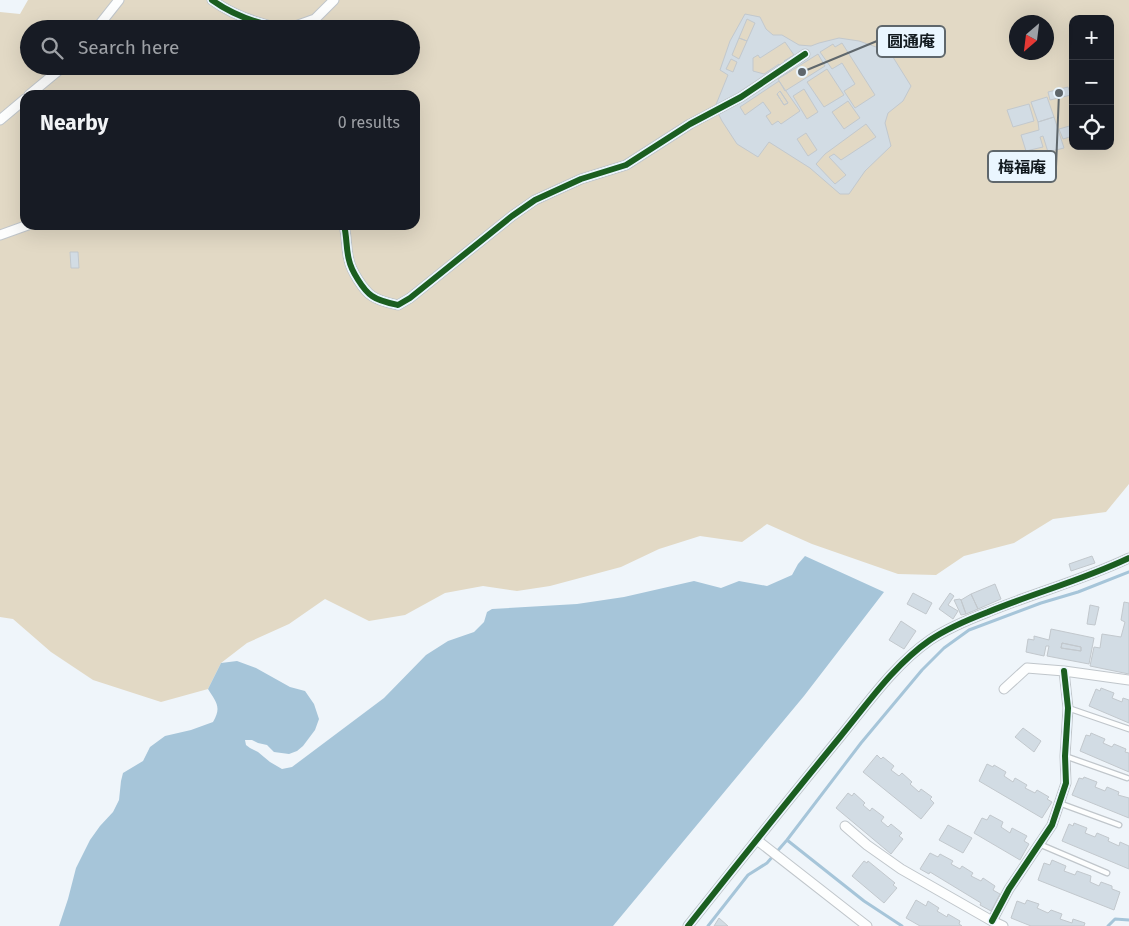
<!DOCTYPE html>
<meta charset="utf-8">
<style>
body{margin:0;font-family:"Fira Sans","Noto Sans SC",sans-serif;background:#242831;color:#f1f3f6}
.controls{position:absolute;right:15px;top:15px;display:grid;overflow:hidden;border-radius:10px;box-shadow:0 5px 20px #0002}
.controls button{width:45px;height:45px;display:grid;place-items:center;padding:0;border:0;border-bottom:1px solid #363941;background:#171b24;color:#f1f3f6;font:25px sans-serif}
.compass{position:absolute;left:1009px;top:15px;width:45px;height:45px;border-radius:50%;background:#171b24;box-shadow:0 5px 20px #0002;rotate:208deg}
.list{margin:0;padding:0;list-style:none}
h2{display:flex;justify-content:space-between;align-items:center;height:65px;margin:0;padding:0 20px;font-size:21px}
h2 small{font-size:16px;font-weight:400;color:#9ea1a6}
.icon{flex:none;width:28px;height:28px;fill:none;stroke:currentColor;stroke-width:2;stroke-linecap:round;stroke-linejoin:round}
.map{position:relative;flex:none;width:1129px;height:926px;overflow:hidden}
.search{position:absolute;background:#171b24;box-shadow:0 5px 20px #0002;left:20px;top:20px;width:400px;height:55px;display:flex;align-items:center;gap:12px;box-sizing:border-box;padding:0 18px;border-radius:28px;color:#9ea1a6;font-size:19px}
.panel{position:absolute;background:#171b24;box-shadow:0 5px 20px #0002;left:20px;top:90px;width:400px;height:140px;border-radius:15px}
.map>svg:first-child{display:block}
.forest{fill:#e2d9c5;fill-rule:evenodd}
.water{fill:#a6c5d9}
.lines{fill:none;stroke-linecap:round;stroke-linejoin:round}
.stream{stroke:#a6c5d9;stroke-width:3}
.building{fill:#d2dce4;stroke:#c2c8cd;fill-rule:evenodd}
.lane-casing{stroke:#c0c6cb;stroke-width:7}
.street-casing{stroke:#c0c6cb;stroke-width:11}
.lane{stroke:#fdfefe;stroke-width:4.5}
.street{stroke:#fdfefe;stroke-width:9}
.cycleway-casing{stroke:#eaf6ff;stroke-width:9}
.cycleway{stroke:#1b5e20;stroke-width:6}
.leader{fill:none;stroke:#5f676c;stroke-width:2}
.callout-dot{fill:#5f676c;stroke:#eaf6ff;stroke-width:2}
.callout{fill:#eaf6ff;stroke:#5f676c;stroke-width:2}
.callout-label{font-size:16px;text-anchor:middle;font-weight:bold;fill:#121a1f}
</style>
<div class="map">
<svg width="1129" height="926" viewBox="0 0 1129 926">
<rect width="100%" height="100%" fill="#eff5fa"/>
<path class="forest" d="M28,0H1129V484L1106,512L1053,519L1014,543L964,556L936,575L898,574L812,544L767,524L742,542L700,536L659,549L621,567L550,586L517,591L483,586L445,593L405,615L369,621L325,599L289,624L247,643L221,663L208,689L161,702L93,680L51,652L13,619L0,617V12L20,14ZM1073,19H1110V146H1073ZM1016,22H1046V52H1016ZM29,29H411V66H29ZM25,95H415V225H25Z"/>
<path class="water" d="M805,556L884,592L804,696L613,926H59L68,899L76,868L90,840L100,826L113,812L119,800L121,781L123,773L143,761L150,747L165,736L191,730L213,722C222,707 216,702 208,689L221,663L237,661L256,668L290,687L305,691L314,704L319,719L315,730L303,746L297,751L289,754L274,752L267,745L258,743L252,740H245L246,745L250,748L258,752L270,762L282,769L292,767L384,698L426,655L448,641L474,632L484,622L487,612L492,609L577,604L624,597L694,581L721,588L739,581L767,586L792,575L798,564Z"/>
<g class="lines">
<path class="stream" d="M787,840L864,901L902,926
M708,926L748,875L767,863L787,840L861,743L922,670L944,648L969,630L1041,603L1078,592L1129,572
M1108,926L1115,919L1129,920"/>
</g>
<path class="building" d="M745,14L760,17L766,29L773,35H782L799,45L811,46L819,43L839,38L859,41L876,47L891,54L911,86L903,101L888,113L885,123L891,146L865,171L849,194H840L810,168L769,142L758,157L737,144L722,121L715,107L728,75L720,70L730,41ZM747,19L755,23L747,41L739,38Z
M739,38L747,41L739,59L732,55Z
M785,42L794,55L784,61L792,70L786,74L779,64L764,74L753,71V58L758,55L760,58Z
M842,43L875,95L855,108L844,91L855,84L842,63L832,69L820,52L833,44L835,47Z
M818,54L825,66L785,91L778,79Z
M731,59L737,62L733,72L726,69Z
M827,69L844,95L824,107L807,82Z
M779,81L800,111L781,124L778,121L772,125L766,116L771,113L763,102L745,115L740,107ZM780,91L788,103L784,105L777,94Z
M1068,87L1071,95L1050,100L1048,92Z
M804,89L818,112L807,119L793,96Z
M780,91L788,103L784,105L777,94Z
M1047,97L1054,117L1038,122L1031,102Z
M848,101L860,118L844,129L832,112Z
M1029,104L1034,121L1013,127L1007,110Z
M1054,117L1064,148L1048,152L1043,136L1040,137L1043,147L1026,151L1021,135L1039,130L1038,122Z
M866,124L876,137L841,160L834,154L829,157L846,175L835,184L816,164L825,154Z
M1073,125V136L1063,139L1059,129Z
M806,133L817,150L808,156L797,139Z
M70,252H78L79,268H71Z
M1092,556L1095,563L1071,571L1069,564Z
M995,584L1001,599L978,609L971,594Z
M913,593L932,603L926,614L907,604Z
M950,593L954,596L948,605L958,611L953,619L939,609Z
M971,594L978,609L966,614L961,600Z
M960,599L961,600L966,614L961,615L954,600Z
M1124,602L1129,603V674L1090,666L1094,647L1100,648L1102,634L1121,637L1125,622L1121,620Z
M1090,605L1099,607L1095,625L1087,624Z
M901,621L916,631L904,649L889,640Z
M1051,629L1094,638L1089,664L1047,656L1049,646H1046L1044,656L1026,652L1028,639L1034,640V636L1049,640ZM1062,643L1081,647V651L1061,648Z
M1062,643L1081,647V651L1061,648Z
M1101,688L1114,693L1112,698L1122,702L1123,698L1129,700V723L1089,706L1096,689L1100,691Z
M1023,728L1041,741L1034,752L1015,737Z
M1091,733L1105,739L1103,743L1112,747L1114,744L1126,749L1125,752L1129,753V772L1080,751L1086,735L1090,736Z
M877,755L881,759L883,757L894,766L891,770L899,776L902,773L912,782L910,784L919,792L921,789L932,797L930,799L934,803L921,819L863,772Z
M987,764L993,767L994,765L1006,772L1004,776L1013,782L1015,778L1027,785L1025,788L1035,793L1037,790L1049,797L1047,799L1052,802L1042,818L979,781Z
M1084,777L1097,782L1095,787L1105,791L1107,787L1119,792L1118,795L1129,798V818L1072,795L1079,778L1083,779Z
M848,793L852,796L854,793L865,803L863,805L870,811L872,808L884,817L881,821L888,827L891,824L902,833L899,836L903,839L891,854L836,808Z
M990,815L1003,822L1001,827L1010,833L1012,828L1027,836L1024,841L1029,844L1020,860L974,833L982,818L987,820Z
M1074,823L1087,828L1085,833L1095,837L1097,833L1109,838L1108,841L1119,846L1120,842L1129,846V869L1062,841L1069,824L1073,826Z
M948,825L972,838L963,853L939,840Z
M930,853L938,857L940,854L953,861L951,864L960,869L962,866L973,873L971,876L981,881L983,878L995,886L993,890L1000,894L991,911L980,905L981,903L930,872L929,874L920,869Z
M1052,860L1066,866L1064,871L1075,875L1077,871L1091,876L1090,882L1099,886L1101,882L1112,886V889L1120,892L1114,910L1038,880L1044,863L1050,865Z
M864,861L867,863L868,861L895,883L893,885L897,888L884,903L852,876Z
M916,900L926,906L928,901L939,908L937,911L947,917L948,914L960,921L959,924L962,926H920L906,918Z
M1027,900L1039,904L1037,908L1048,913L1051,910L1062,914L1060,919L1072,923L1073,919L1085,923L1084,926H1031L1011,918L1017,901L1025,904Z
M719,918L728,926H714Z"/>
<g class="lines">
<defs>
<path id="lane" d="M1068,708L1129,729
M1065,756L1127,778
M1059,803L1119,825
M1039,844L1107,873"/>
<path id="street" d="M212,0C234,16 259,24 285,29
M96,29L119,0
M287,29L315,19L334,0
M29,95L64,66
M0,120L25,99
M344,225C347,237 346,249 349,260C351,270 363,290 372,296C379,301 389,303 398,305L410,298L512,216L535,200L581,179L626,165L690,124L741,97L805,54
M0,235L28,225
M1004,689L1027,668L1064,671L1129,680
M845,826L867,845L901,869L992,921L1003,926
M757,840L867,926
M992,921L1009,889L1052,825L1066,783L1065,756L1068,708L1064,671
M688,926C738,863 789,799 840,737C868,703 894,665 930,640C948,628 967,620 988,612C1034,593 1083,580 1129,558"/>
</defs>
<use href="#lane" class="lane-casing"/>
<use href="#street" class="street-casing"/>
<use href="#lane" class="lane"/>
<use href="#street" class="street"/>
<defs>
<path id="cycleway" d="M212,0C234,16 259,24 285,29
M344,225C347,237 346,249 349,260C351,270 363,290 372,296C379,301 389,303 398,305L410,298L512,216L535,200L581,179L626,165L690,124L741,97L805,54
M992,921L1009,889L1052,825L1066,783L1065,756L1068,708L1064,671
M688,926C738,863 789,799 840,737C868,703 894,665 930,640C948,628 967,620 988,612C1034,593 1083,580 1129,558"/>
</defs>
<use href="#cycleway" class="cycleway-casing"/>
<use href="#cycleway" class="cycleway"/>
</g>
<path class="leader" d="M802 72L877 41M1059 93L1056 167"/>
<g class="callout-dot">
<circle cx="802" cy="72" r="5"/>
<circle cx="1059" cy="93" r="5"/>
</g>
<g class="callout">
<rect x="877" y="26" width="68" height="31" rx="5"/>
<rect x="988" y="151" width="68" height="31" rx="5"/>
</g>
<g class="callout-label">
<text x="911" y="47">圆通庵</text>
<text x="1022" y="173">梅福庵</text>
</g>
</svg>
<div class="controls">
<button>+</button>
<button>−</button>
<button><svg class="icon" aria-label="locate" viewBox="0 0 24 24"><circle cx="12" cy="12" r="6"/><path d="M12 2v4M12 18v4M2 12h4M18 12h4"/></svg></button>
</div>
<svg class="compass" viewBox="-18 -18 36 36"><path d="M0-13l5 13h-10z" fill="#e53935"/><path d="M0 13l5-13h-10z" fill="#9ea1a6"/></svg>
<div class="search"><svg class="icon" aria-label="search" viewBox="0 0 24 24"><circle cx="10" cy="10" r="6"/><path d="M15 15l6 6"/></svg>Search here</div>
<section class="panel">
<h2>Nearby<small>0 results</small></h2>
<ul class="list">
</ul>
</section>
</div>
